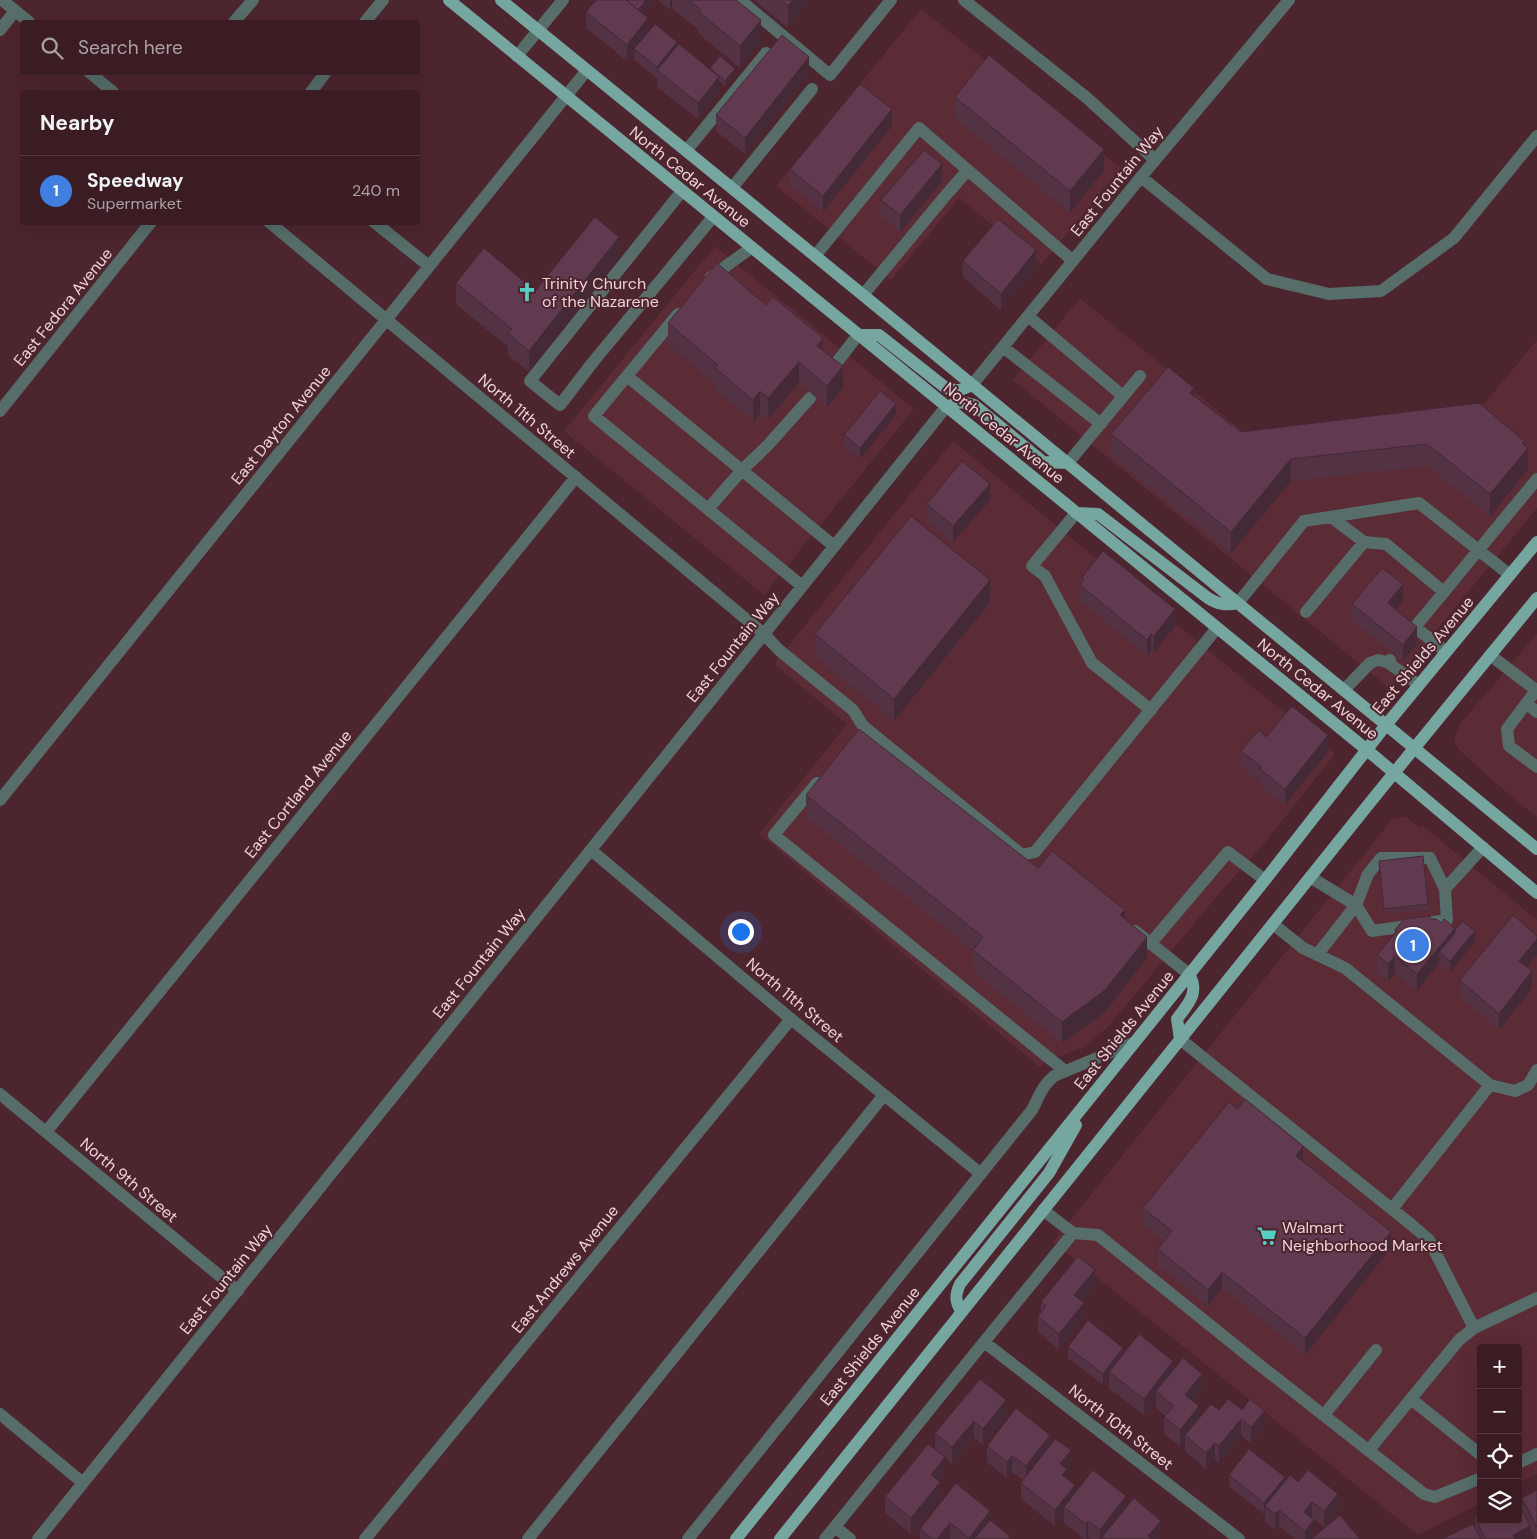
<!DOCTYPE html>
<meta charset="utf-8">
<style>
body{margin:0;font-family:"DM Sans",sans-serif;background:#45292f;color:#f1f3f6}
.controls{position:absolute;right:15px;bottom:15px;display:grid;overflow:hidden;border-radius:5px;box-shadow:0 5px 20px #0002}
.controls button{width:45px;height:45px;display:grid;place-items:center;padding:0;border:0;border-bottom:1px solid #543a40;background:#3a1c22;color:#f1f3f6;font:25px sans-serif}
.you{position:absolute;left:740px;top:931px;width:18px;height:18px;margin:-12px;border:4px solid #fff;border-radius:50%;background:#1a73e8;box-shadow:0 0 0 8px #1a73e833}
.badge{display:grid;place-items:center;width:32px;height:32px;border-radius:50%;background:#b45309;color:#fff;font-size:16px;font-weight:700}
.pin{position:absolute;translate:-50% -50%;border:2px solid #fff;box-shadow:0 1px 5px #0006}
.list{margin:0;padding:0;list-style:none}
h2{display:flex;justify-content:space-between;align-items:center;height:65px;margin:0;padding:0 20px;font-size:21px}
h2 small{font-size:16px;font-weight:400;color:#aba1a5}
.list li{display:grid;grid-template-columns:32px 1fr auto;gap:15px;align-items:center;box-sizing:border-box;height:70px;padding:0 20px;border-top:1px solid #543a40}
.list b{display:block;font-size:19px;white-space:nowrap}
.list p{margin:0;font-size:16px;white-space:nowrap;color:#aba1a5}
.list em{font-size:16px;font-style:normal;color:#aba1a5}
.icon{flex:none;width:28px;height:28px;fill:none;stroke:currentColor;stroke-width:2;stroke-linecap:round;stroke-linejoin:round}
.map{position:relative;flex:none;width:1537px;height:1539px;overflow:hidden}
.search{position:absolute;background:#3a1c22;box-shadow:0 5px 20px #0002;left:20px;top:20px;width:400px;height:55px;display:flex;align-items:center;gap:12px;box-sizing:border-box;padding:0 18px;border-radius:5px;color:#aba1a5;font-size:19px}
.panel{position:absolute;background:#3a1c22;box-shadow:0 5px 20px #0002;left:20px;top:90px;width:400px;height:135px;border-radius:5px}
.map>svg:first-child{display:block}
.built{fill:#5b2b36}
.lines{fill:none;stroke-linecap:round;stroke-linejoin:round}
.minor{stroke:#566d6a;stroke-width:12}
.major{stroke:#75a6a0;stroke-width:12}
.wall{fill:#533244}
.shaded-wall{fill:#442937}
.building{fill:#613a4f;stroke:#442937}
.labels{text-anchor:middle;dominant-baseline:central;stroke-width:4;stroke-linejoin:round;paint-order:stroke}
.street-label{font-size:16px;fill:#eed2d7;stroke:#4d252e}
.poi-label{font-size:16px;fill:#eed2d7;stroke:#4d252e;text-anchor:start}
</style>
<div class="map">
<svg width="1537" height="1539" viewBox="0 0 1537 1539">
<rect width="100%" height="100%" fill="#4d252e"/>
<path class="built" d="M921,9L1121,168L1041,265L959,198L891,280L776,186Z
M715,246L914,409L764,595L564,431Z
M1080,298L1245,433L1484,404L1537,340V508L1389,688L1013,380Z
M953,441L1335,754L1267,840L1219,894L1108,1027L1084,1047L1045,1062L1041,1068L759,834L847,724L774,664Z
M1537,634V817L1515,800L1459,750L1454,742L1459,725Z
M1406,817L1420,828L1422,825L1537,920V1474L1518,1484V1348H1481V1503L1418,1535L1053,1242L1393,818Z"/>
<g class="lines">
<path class="minor" d="M2,0L29,22
M740,0L830,75L891,0
M964,0L1087,98L1155,160
M234,22L253,0
M365,22L383,0
M0,30L15,11
M517,56L563,0
M89,72L113,92
M311,92L326,72
M686,151L766,53
M1141,177L1267,279L1329,294L1381,291L1454,238L1537,136
M732,188L812,89
M682,191L530,381L560,405L593,362L713,217
M269,222L764,634L779,650L853,710L863,726L1022,855L1035,852L1217,628
M374,222L429,266
M815,256L919,128L1073,261
M711,277L751,248
M863,295L946,195L968,170
M678,314L594,416L802,586
M1028,316L1123,396
M1003,347L1101,424
M827,375L858,335
M627,376L834,546
M972,385L1141,177L1289,0
M0,411L151,222
M1068,463L1140,376
M708,509L742,470L768,445L810,398
M1076,513L1032,566L1045,576L1092,663L1151,710
M1364,542L1386,544L1444,592L1537,479
M1444,592L1415,627L1446,652
M1238,603L1304,521L1419,503L1510,575
M1306,612L1364,542L1331,517
M1490,655L1536,690
M1390,660L1387,662L1419,685
M1537,689L1507,729L1509,746L1537,767
M1344,690L1370,663L1378,660L1387,662
M1527,704L1537,712
M817,783L774,835L1065,1071
M0,800L587,70
M591,850L791,1019L981,1174
M1310,877L1356,905L1372,931L1447,920L1445,889L1483,847
M1273,924L1303,948L1345,968L1490,1085
M1135,931L1189,974
M1150,944L1228,852L1265,880
M1317,955L1356,905L1368,874L1381,858H1430L1445,889
M1180,1039L1413,1226L1429,1240L1474,1328
M0,1094L238,1291
M46,1132L576,477
M1392,1209L1490,1085L1515,1091L1528,1085L1537,1070
M1043,1210L1073,1233L1098,1235L1257,1363L1424,1494L1435,1497L1481,1478
M984,1342L1239,1539
M1411,1399L1481,1455
M0,1414L83,1483
M1324,1415L1376,1350
M1369,1450L1459,1340L1474,1328L1537,1298
M1518,1463L1537,1454
M835,1527L850,1539
M38,1539L946,407
M365,1539L791,1019
M528,1539L884,1095
M688,1539L1032,1110C1039,1097 1042,1086 1054,1076L1135,1042
M825,1539L984,1342L1073,1233"/>
<path class="major" d="M449,0L1367,750L1537,893
M501,0L863,295L1537,849
M858,335H879L946,388C957,392 962,390 972,385
M946,407C958,402 961,401 974,405L1043,462L1068,463
M1076,513L1098,514L1208,598C1218,604 1225,606 1238,603
M1180,1039L1177,1019C1188,1004 1200,993 1189,974
M961,1311C955,1301 955,1295 960,1284L1049,1173L1076,1125
M736,1539L1265,880L1386,725L1537,542
M780,1539L1372,800L1537,598"/>
</g>
<path class="wall" d="M654,0L643,14L648,32L677,46L710,69L735,74L725,86L719,81V93L698,119L657,87V78L634,60V52L627,61L586,28V12Z
M658,0H736L761,42L740,68L699,34V30L672,8L670,10Z
M754,0H805V7L788,28Z
M809,73L745,154L716,131V115Z
M955,97L1104,170L1070,213L955,118Z
M892,126L823,212L790,185V169Z
M942,181L900,232L881,217V200Z
M619,258L529,372L508,355V347L456,304V283L535,291Z
M963,261L1036,267L1001,310L963,277Z
M766,305L823,351L843,388L827,407L799,383L768,419L760,413L753,421L715,390V384L668,344V323Z
M1194,396L1241,432L1524,444L1528,469L1490,516L1427,466L1291,481L1231,553L1111,456V434Z
M896,415L860,459L844,446V435Z
M990,500L953,542L927,521V504Z
M1082,577L1175,626L1154,652L1151,650L1147,656L1080,601V585L1082,583Z
M1403,601L1396,610L1417,644L1403,661L1352,620V604Z
M990,602L894,721L815,656V634Z
M1266,737L1328,752L1285,805L1260,785V782L1241,767V751Z
M806,795L1038,868L1125,919L1147,958L1105,1012L1062,1043L973,971V950L806,817Z
M1379,861L1428,904V910L1384,914Z
M1431,919L1441,923L1475,942L1450,972L1439,963L1417,991L1395,973L1388,981L1377,972V955L1395,934V930Z
M1537,955L1527,967L1532,988L1499,1030L1460,997V980Z
M1303,1162L1391,1248L1305,1355L1222,1288L1208,1306L1158,1265V1249L1164,1241L1143,1224V1208Z
M1095,1286L1082,1301L1084,1319L1059,1350L1038,1332V1316L1041,1312V1302Z
M1068,1347L1123,1354L1173,1370L1202,1390L1193,1401L1199,1418L1219,1410H1242L1265,1427L1251,1444L1241,1435L1219,1463L1215,1459L1206,1469L1185,1451V1440L1180,1446L1164,1434V1417L1166,1416L1156,1408V1400L1144,1415L1109,1388V1377L1103,1385L1068,1358Z
M980,1379L1006,1417L983,1445L974,1438L952,1464L945,1457V1473L939,1481L940,1499L911,1534L885,1513V1497L935,1449V1433Z
M1050,1445L1071,1467L1067,1472V1479L1075,1494L1126,1508L1161,1537L1160,1539H1091L1088,1537L1087,1539H1084L1064,1523V1515L1055,1526L1021,1499V1483L1023,1480L1012,1472L1007,1478L987,1462V1446Z
M1229,1475L1285,1482H1298L1338,1510L1324,1527L1312,1518L1314,1536L1360,1539H1295L1279,1526L1275,1530L1265,1522V1513L1264,1514L1229,1486Z
M956,1483L990,1520L1010,1539H920V1529Z
M1537,1490V1539H1535L1530,1530V1539H1442L1475,1527V1518L1522,1510V1498Z"/>
<path class="shaded-wall" d="M646,0H654L637,22V11Z
M670,0H672V8L670,10Z
M793,0H805V7L788,28V6Z
M648,18V35L634,49V52L627,61V45Z
M761,20V42L740,68V46Z
M677,42V53L657,70V78V67Z
M809,57V73L745,154V138Z
M735,69V74L725,86V81Z
M719,77V93L698,119V103Z
M892,109V126L823,212V196Z
M1104,149V170L1070,213V191Z
M942,164V181L900,232V215Z
M619,237V258L529,372V351Z
M1036,250V267L1001,310V294Z
M823,338V360L817,346Z
M799,362V383L768,419V398Z
M843,366V388L827,407V386Z
M1194,388V409L1190,393Z
M760,391V413L753,421V400Z
M896,404V415L860,459V448Z
M1524,441V453L1528,448V469L1490,516V494L1522,443Z
M1291,459V481L1231,553V532Z
M990,484V500L953,542V526Z
M990,580V602L894,721V699Z
M1403,584V601L1388,619V603Z
M1175,609V626L1154,652V636Z
M1417,627V644L1403,661V645Z
M1151,634V650L1147,656V640Z
M1328,735V752L1285,805V789Z
M1125,910V931L1120,915Z
M1455,928V944L1439,952V963L1417,991V974Z
M1475,931V942L1450,972V961Z
M1147,937V958L1105,1012L1062,1043V1022Z
M1537,939V955L1519,977V961Z
M1395,956V973L1388,981V964Z
M1532,971V988L1499,1030V1014Z
M1303,1146V1162L1296,1156Z
M1391,1232V1248L1305,1355V1338Z
M1095,1270V1286L1074,1311V1295Z
M1222,1272V1288L1208,1306V1290Z
M1084,1303V1319L1059,1350V1334Z
M1123,1348V1359L1109,1372V1377L1103,1385V1374Z
M1173,1361V1377L1156,1391V1400L1144,1415V1399Z
M1202,1374V1390L1185,1411V1395Z
M1006,1400V1417L983,1445V1429Z
M1199,1406V1423L1185,1435V1440L1180,1446V1430Z
M1265,1411V1427L1251,1444V1427Z
M1241,1419V1435L1219,1463V1446Z
M974,1421V1438L952,1464V1447Z
M1050,1435V1451L1026,1483V1466Z
M1215,1443V1459L1206,1469V1453Z
M1071,1450V1467L1067,1472V1486L1062,1492L1060,1464Z
M1012,1456V1472L1007,1478V1462Z
M945,1457V1473L931,1491V1475Z
M1285,1477V1488L1265,1506V1513L1264,1514V1503Z
M940,1482V1499L911,1534V1518Z
M1075,1485V1501L1064,1507V1515L1055,1526V1510Z
M1338,1494V1510L1324,1527V1511Z
M1126,1496V1512L1102,1537V1539H1100V1530Z
M1312,1502V1518L1304,1528V1512Z
M1279,1510V1526L1275,1530V1514Z
M990,1511V1527L981,1539H969Z
M1314,1520V1536L1312,1539H1305V1531Z
M1088,1521V1537L1087,1539H1086V1524Z
M1161,1521V1537L1160,1539H1148V1536Z
M950,1523V1539H937Z
M1530,1526V1539H1513V1535Z"/>
<path class="building" d="M596,0H626L648,18L627,45L586,12Z
M626,0H646L638,10Z
M689,0H736L761,20L740,46L699,12L701,10Z
M780,0H793L788,6Z
M655,24L677,42L657,67L634,49Z
M782,35L809,57L745,138L716,115Z
M679,44L719,77L698,103L657,70Z
M989,55L1104,149L1070,191L955,97Z
M720,56L735,69L725,81L710,68Z
M860,84L892,109L823,196L790,169Z
M924,150L942,164L900,215L881,200Z
M595,217L619,237L529,351L508,333L512,329L456,283L484,248L535,291Z
M998,219L1036,250L1001,294L963,261Z
M717,263L766,305L773,297L823,338L817,346L843,366L827,386L799,362L768,398L760,391L753,400L715,368L718,365L668,323Z
M1168,367L1194,388L1190,393L1241,432L1479,403L1524,441L1522,443L1528,448L1490,494L1427,444L1291,459L1231,532L1111,434Z
M880,391L896,404L860,448L844,435Z
M962,461L990,484L953,526L927,504Z
M911,516L990,580L894,699L815,634Z
M1103,551L1175,609L1154,636L1151,634L1147,640L1080,585L1084,579L1082,577Z
M1382,568L1403,584L1388,603L1417,627L1403,645L1352,604Z
M1292,706L1328,735L1285,789L1260,769L1262,767L1241,751L1259,730L1266,737Z
M859,729L1038,868L1052,851L1125,910L1120,915L1147,937L1105,990L1062,1022L973,950L983,937L806,795Z
M1423,856L1428,904L1384,909L1379,861Z
M1513,915L1537,936V939L1519,961L1532,971L1499,1014L1460,980Z
M1430,916L1431,919H1436L1441,923L1444,919L1455,928L1417,974L1395,956L1388,964L1377,955L1397,931L1395,930L1404,919Z
M1462,921L1475,931L1450,961L1439,952L1455,933V930Z
M1245,1099L1303,1146L1296,1156L1391,1232L1305,1338L1222,1272L1208,1290L1158,1249L1172,1231L1143,1208L1229,1102L1238,1109Z
M1078,1256L1095,1270L1074,1295L1084,1303L1059,1334L1038,1316L1046,1306L1041,1302Z
M1088,1320L1123,1348L1103,1374L1068,1347Z
M1139,1334L1173,1361L1144,1399L1109,1372Z
M1183,1358L1202,1374L1185,1395L1199,1406L1180,1430L1164,1417L1174,1406L1156,1391Z
M980,1379L1006,1400L983,1429L974,1421L952,1447L935,1433Z
M1228,1399L1242,1410L1250,1399L1265,1411L1251,1427L1241,1419L1219,1446L1215,1443L1206,1453L1185,1435L1211,1404L1219,1410Z
M1016,1408L1050,1435L1026,1466L1012,1456L1007,1462L987,1446Z
M1055,1439L1071,1450L1060,1464L1067,1469L1062,1475L1075,1485L1055,1510L1021,1483Z
M928,1444L945,1457L931,1475L940,1482L911,1518L885,1497Z
M1249,1449L1285,1477L1264,1503L1229,1475Z
M1093,1470L1126,1496L1100,1530L1088,1521L1086,1524L1064,1507Z
M1308,1470L1338,1494L1324,1511L1312,1502L1304,1512L1314,1520L1305,1531L1279,1510L1275,1514L1265,1506L1290,1475L1298,1482Z
M956,1483L990,1511L969,1538L950,1523L937,1539H933L920,1529Z
M1537,1490V1527L1522,1498Z
M1134,1498L1161,1521L1148,1536L1152,1539H1105L1102,1537Z
M1518,1503L1530,1526L1513,1535L1515,1539H1486L1475,1518L1481,1515V1520H1518Z
M1340,1515L1360,1539H1311Z
M990,1520L1010,1536L1008,1539H974Z
M1473,1524L1481,1539H1442Z"/>
<defs>
<symbol id="church-bare" viewBox="-9 -9 18 18"><path d="M-1.2-6h2.4v3.5h3.3v2.4h-3.3V6h-2.4V-.1h-3.3v-2.4h3.3Z" fill="#56cec3" stroke="#4d252e" stroke-width="2.5" paint-order="stroke"/></symbol>
<symbol id="supermarket-bare" viewBox="-9 -9 18 18"><path d="M-6-5.5h2.5l.6 2H6L4.5 2H-2.5L-4.4-4H-6ZM-1.5 3.2a1.3 1.3 0 1 0 .1 0ZM3 3.2a1.3 1.3 0 1 0 .1 0Z" fill="#56cec3" stroke="#4d252e" stroke-width="2.5" paint-order="stroke"/></symbol>
</defs>
<g fill-rule="evenodd">
<use href="#church-bare" x="513" y="278" width="28" height="28"/>
<use href="#supermarket-bare" x="1253" y="1222" width="28" height="28"/>
</g>
<g class="labels">
<g class="street-label">
<text transform="translate(690 177) rotate(39)">North Cedar Avenue</text>
<text transform="translate(1117 181) rotate(-51)">East Fountain Way</text>
<text transform="translate(63 307) rotate(-51)">East Fedora Avenue</text>
<text transform="translate(527 416) rotate(40)">North 11th Street</text>
<text transform="translate(281 425) rotate(-51)">East Dayton Avenue</text>
<text transform="translate(1004 433) rotate(39)">North Cedar Avenue</text>
<text transform="translate(733 647) rotate(-51)">East Fountain Way</text>
<text transform="translate(1423 655) rotate(-50)">East Shields Avenue</text>
<text transform="translate(1318 689) rotate(39)">North Cedar Avenue</text>
<text transform="translate(298 794) rotate(-51)">East Cortland Avenue</text>
<text transform="translate(479 963) rotate(-51)">East Fountain Way</text>
<text transform="translate(795 1000) rotate(40)">North 11th Street</text>
<text transform="translate(1124 1030) rotate(-51)">East Shields Avenue</text>
<text transform="translate(129 1180) rotate(40)">North 9th Street</text>
<text transform="translate(565 1269) rotate(-51)">East Andrews Avenue</text>
<text transform="translate(226 1279) rotate(-51)">East Fountain Way</text>
<text transform="translate(870 1346) rotate(-51)">East Shields Avenue</text>
<text transform="translate(1121 1427) rotate(38)">North 10th Street</text>
</g>
<g class="poi-label">
<text x="542" y="283">Trinity Church<tspan x="542" dy="18">of the Nazarene</tspan></text>
<text x="1282" y="1227">Walmart<tspan x="1282" dy="18">Neighborhood Market</tspan></text>
</g>
</g>
</svg>
<div class="controls">
<button>+</button>
<button>−</button>
<button><svg class="icon" aria-label="locate" viewBox="0 0 24 24"><circle cx="12" cy="12" r="6"/><path d="M12 2v4M12 18v4M2 12h4M18 12h4"/></svg></button>
<button><svg class="icon" aria-label="layers" viewBox="0 0 24 24"><path d="M12 4l9 5-9 5-9-5zM3 14l9 5 9-5"/></svg></button>
</div>
<div class="you"></div>
<div class="pin badge" style="left:1413px;top:945px;background:#3f7fe0">1</div>
<div class="search"><svg class="icon" aria-label="search" viewBox="0 0 24 24"><circle cx="10" cy="10" r="6"/><path d="M15 15l6 6"/></svg>Search here</div>
<section class="panel">
<h2>Nearby<small></small></h2>
<ul class="list">
<li><span class="badge" style="background:#3f7fe0">1</span><div><b>Speedway</b><p>Supermarket</p></div><em>240 m</em></li>
</ul>
</section>
</div>
